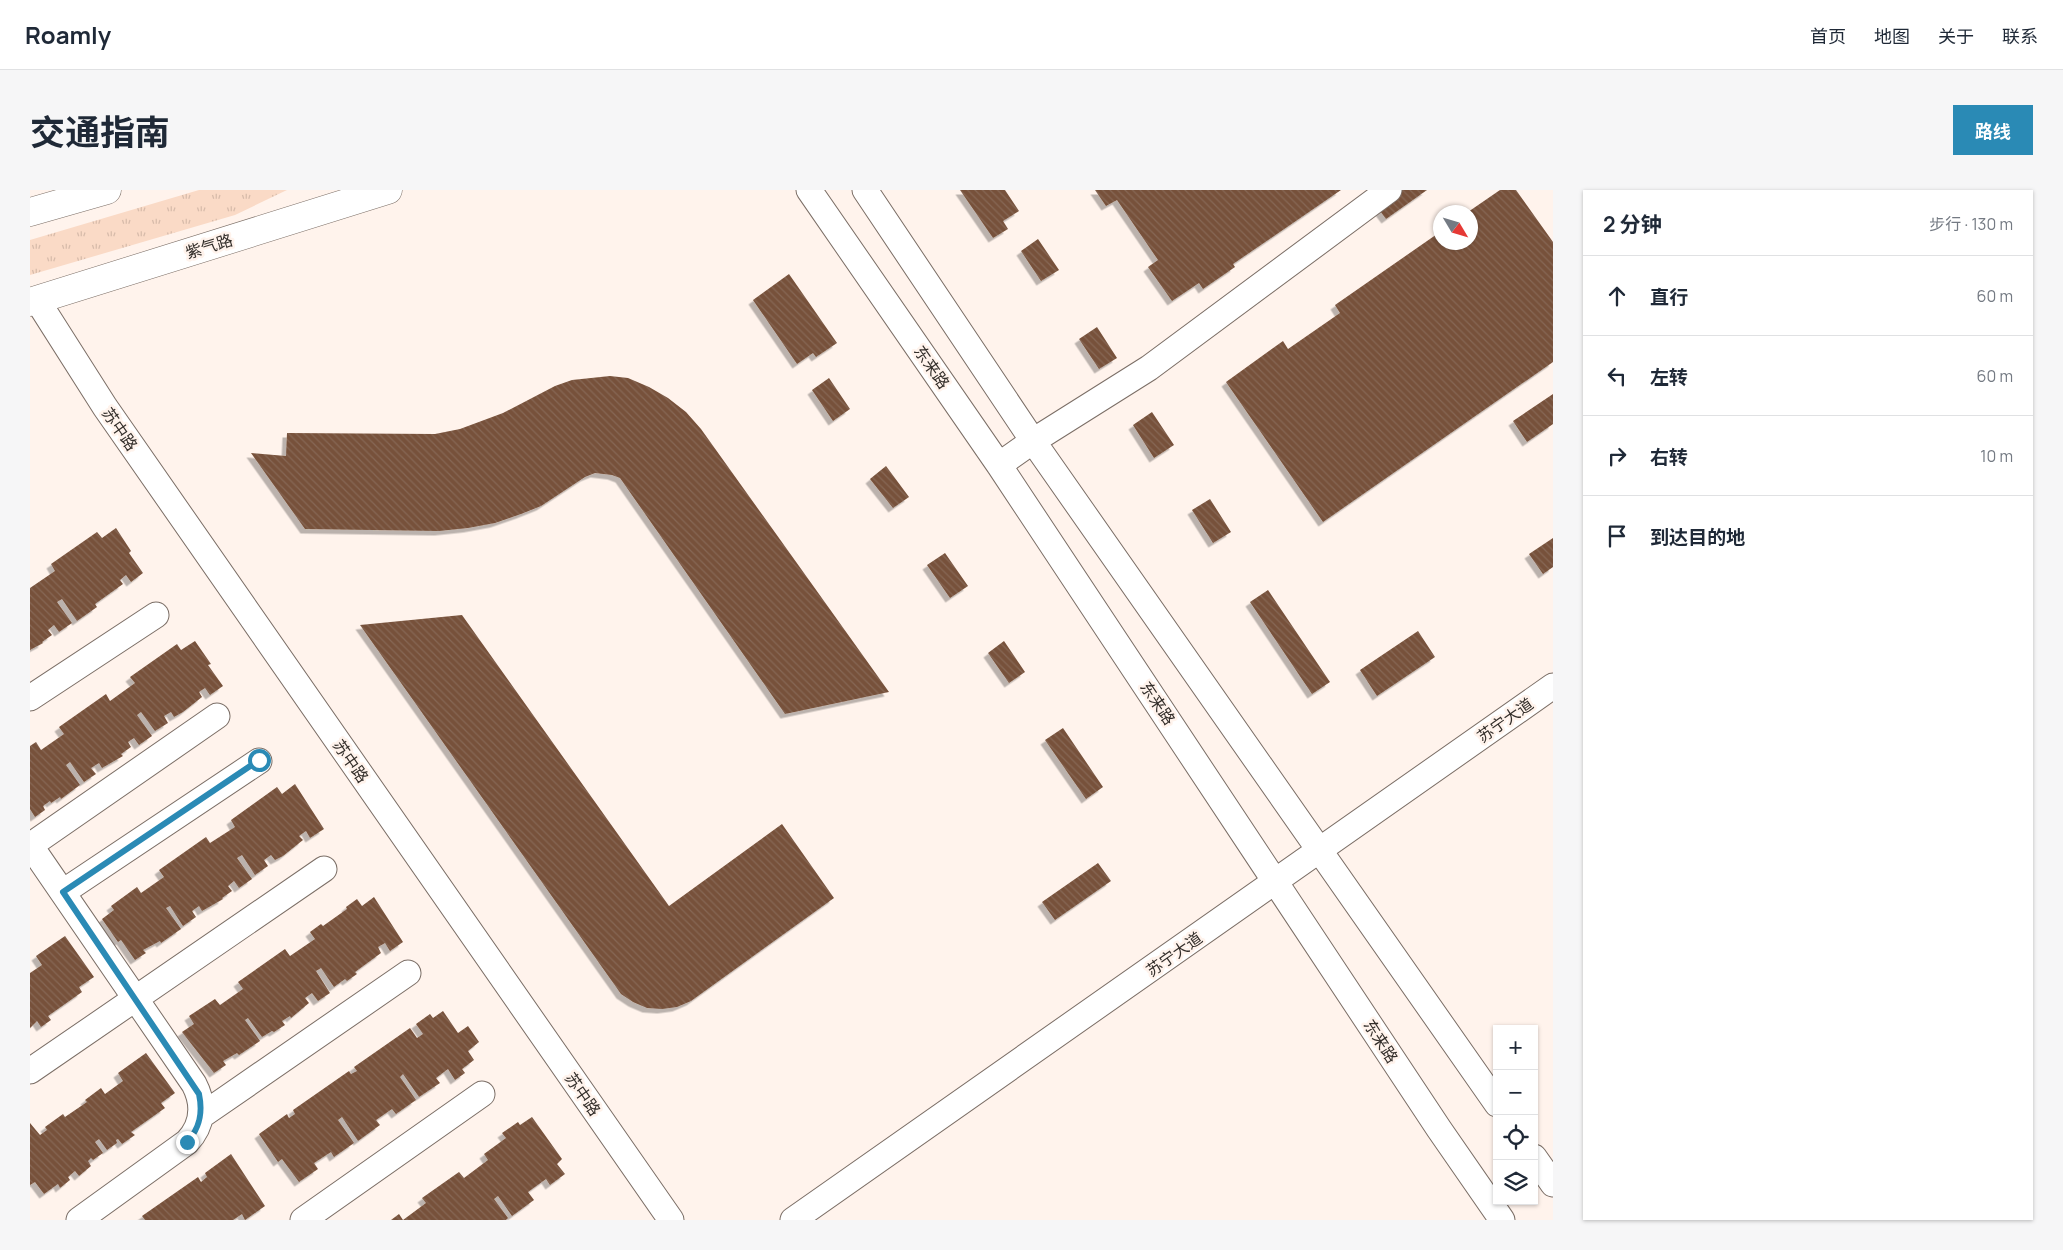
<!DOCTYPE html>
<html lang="zh">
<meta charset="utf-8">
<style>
body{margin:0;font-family:Manrope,"Noto Sans SC",sans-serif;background:#f6f6f7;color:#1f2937}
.controls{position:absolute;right:15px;bottom:15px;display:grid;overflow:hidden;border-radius:0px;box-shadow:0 1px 4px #0004}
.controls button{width:45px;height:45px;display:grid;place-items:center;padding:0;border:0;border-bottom:1px solid #e0e1e3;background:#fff;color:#1f2937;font:25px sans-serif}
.compass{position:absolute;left:1403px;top:15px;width:45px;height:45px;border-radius:50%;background:#fff;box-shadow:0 1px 4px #0004;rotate:128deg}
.stop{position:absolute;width:15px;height:15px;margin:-11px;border:4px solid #2a8ab5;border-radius:50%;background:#fff}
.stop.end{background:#2a8ab5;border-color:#fff;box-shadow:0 1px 5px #0008}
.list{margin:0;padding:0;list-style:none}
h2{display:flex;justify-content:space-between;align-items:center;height:65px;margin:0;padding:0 20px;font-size:21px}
h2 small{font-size:16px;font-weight:400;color:#747a83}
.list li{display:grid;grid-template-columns:32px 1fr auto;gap:15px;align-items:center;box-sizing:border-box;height:80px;padding:0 20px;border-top:1px solid #e0e1e3}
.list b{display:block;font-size:19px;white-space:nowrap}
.list em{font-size:16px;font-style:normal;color:#747a83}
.icon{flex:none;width:28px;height:28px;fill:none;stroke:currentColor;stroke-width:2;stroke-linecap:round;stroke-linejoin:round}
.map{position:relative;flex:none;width:1523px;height:1030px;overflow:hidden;border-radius:0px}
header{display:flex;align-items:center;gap:30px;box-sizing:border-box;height:70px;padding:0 25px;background:#fff;border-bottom:1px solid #e0e1e3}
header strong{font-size:24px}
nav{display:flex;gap:28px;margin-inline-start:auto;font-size:18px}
.intro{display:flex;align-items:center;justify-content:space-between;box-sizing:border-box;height:120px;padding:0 30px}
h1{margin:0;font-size:35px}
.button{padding:12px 22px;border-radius:0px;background:#2a8ab5;color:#fff;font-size:18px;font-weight:700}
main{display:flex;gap:30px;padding:0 30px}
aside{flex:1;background:#fff;border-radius:0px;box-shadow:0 1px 4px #0004}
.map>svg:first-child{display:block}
.grass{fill:url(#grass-tufts)}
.building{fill:url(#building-back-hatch);filter:url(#shadow)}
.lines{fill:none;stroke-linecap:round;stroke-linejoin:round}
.minor-casing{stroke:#7b6e66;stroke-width:27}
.major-casing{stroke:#7b6e66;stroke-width:29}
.minor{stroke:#fff;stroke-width:25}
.major{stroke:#fff;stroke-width:28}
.route{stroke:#2a8ab5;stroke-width:6}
.labels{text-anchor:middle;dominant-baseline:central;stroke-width:5;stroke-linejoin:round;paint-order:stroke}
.street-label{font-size:16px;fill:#332e2a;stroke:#fff3ec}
</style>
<header>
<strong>Roamly</strong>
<nav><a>首页</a><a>地图</a><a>关于</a><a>联系</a></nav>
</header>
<div class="intro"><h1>交通指南</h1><a class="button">路线</a></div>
<main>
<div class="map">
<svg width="1523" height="1030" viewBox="0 0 1523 1030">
<defs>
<pattern id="grass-tufts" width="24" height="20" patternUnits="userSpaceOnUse" patternTransform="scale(1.25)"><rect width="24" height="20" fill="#fadac6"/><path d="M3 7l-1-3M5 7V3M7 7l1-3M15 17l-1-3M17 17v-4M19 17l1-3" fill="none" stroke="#d7bbaa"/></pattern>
<pattern id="building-back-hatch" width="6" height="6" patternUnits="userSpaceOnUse" patternTransform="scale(1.25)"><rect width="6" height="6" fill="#77513a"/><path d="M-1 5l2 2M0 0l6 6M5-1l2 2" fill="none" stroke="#866755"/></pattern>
<filter id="shadow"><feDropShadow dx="-4.5" dy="4.5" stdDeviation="0" flood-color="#0004"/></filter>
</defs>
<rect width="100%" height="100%" fill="#fff3ec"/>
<path class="grass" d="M169,0H257L205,25L0,85V50Z"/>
<path class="building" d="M930,0H975L989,21L973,31L978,39L963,48Z
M1065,0H1311L1203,74L1205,77L1173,99L1169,93L1142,111L1118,77L1128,70L1087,10L1076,16Z
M1371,0H1397L1356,29L1347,17Z
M1470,0H1486L1523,52V172L1293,332L1196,192L1253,151L1258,159L1310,123L1305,115L1410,42V52H1440V22H1438Z
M1008,49L1029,80L1011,91L991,61Z
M759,84L807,153L786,167L783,163L767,174L723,110Z
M1067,137L1087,168L1069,179L1049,149Z
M580,186L598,188L619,197L638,208L656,222L671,239L859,502L755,524L590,288L582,285L565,283L555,287L511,316L491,324L465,333L438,338L409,341L275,339L221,263L256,266L257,243L405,244L430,239L473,223L525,196L542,190Z
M799,188L820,219L803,231L782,200Z
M1523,204V234L1497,252L1483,231Z
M1122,222L1144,255L1124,268L1103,235Z
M856,276L879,307L863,318L840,289Z
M1180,309L1201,342L1183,353L1162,320Z
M86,338L101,361L99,363L113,383L101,392L96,385L90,390L93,394L65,414L67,417L47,431L32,409L27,412L42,433L29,442L24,435L18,440L22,445L12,452L13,453L0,460V398L25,381L21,374L67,342L72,348Z
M1523,348V377L1513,384L1499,364Z
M915,363L938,396L920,408L897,375Z
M1238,400L1300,492L1282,504L1220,412Z
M432,425L639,716L752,634L804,708L661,811L647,817L632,819L617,818L603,812L591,804L330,435Z
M1388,441L1405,467L1347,506L1330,480Z
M165,451L181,474L178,475L193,496L180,505L175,498L169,502L172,507L153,522L144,527L141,522L134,526L138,533L125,541L111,522L107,525L122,546L109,555L104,548L98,552L101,557L91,564L93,566L72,578L69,573L61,578L66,584L54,592L40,572L36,575L50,595L31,609L30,607L21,613L20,611L13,616L15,620L5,627L0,619V556L6,552L11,560L34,544L29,537L76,504L80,511L105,493L100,487L147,454L151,460Z
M974,451L995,482L979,493L958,463Z
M1033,538L1073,597L1056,609L1015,550Z
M265,594L294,639L280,648L276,641L269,646L273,650L253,666L245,670L241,665L234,670L238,676L225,685L212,665L207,668L222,689L209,698L204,691L198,696L202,701L192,708L193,709L172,721L169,716L162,721L166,727L153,736L140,716L136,718L151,739L131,753L130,751L113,760L116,763L105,770L91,750L88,752L72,729L84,720L81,716L107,697L111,703L134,687L129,680L176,647L180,653L205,637L201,630L247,597L252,604Z
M1068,673L1081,691L1025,730L1012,712Z
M344,707L373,752L360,761L355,753L348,757L351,763L325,782L327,784L317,791L315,789L304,797L291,778L286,781L300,803L288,811L282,803L275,808L279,813L261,828L260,826L252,831L255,835L244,842L242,841L232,847L218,828L215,830L230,851L209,865L207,863L193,871L196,875L184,883L152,842L164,834L159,826L185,809L190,815L213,799L208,792L255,759L260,766L285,749L280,742L291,734L293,736L317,719L316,717L327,709L332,716Z
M35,746L64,787L49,797L52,802L18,826L21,830L11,837L7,831L0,838V783L12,775L6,766Z
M413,821L428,843L438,836L449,852L438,861L444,870L432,879L435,883L425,890L418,879L406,888L410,893L389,907L373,884L370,887L386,910L366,924L362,919L346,930L350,935L328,951L312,927L308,930L324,953L304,967L301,962L284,973L288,979L269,992L252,969L248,972L229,944L257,924L259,928L265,924L263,920L319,881L321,884L327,881L324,877L380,838L387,848L393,844L386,834L400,824L403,828Z
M116,863L145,903L131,913L135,918L101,942L105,945L92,954L88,949L86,950L87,953L77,960L69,949L65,952L73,963L63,970L61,968L58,971L61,976L49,986L45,981L38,987L40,990L30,998L28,994L14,1004L5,992L0,995V933L10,945L17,940L15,937L33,924L35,927L57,912L55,910L71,898L75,904L93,891L88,883Z
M502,927L532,969L527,974L535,984L520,995L516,989L498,1002L504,1010L482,1026L468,1006L464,1009L478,1028L476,1030H361L369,1024L373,1030L396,1013L392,1008L429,982L434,988L458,970L454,964L476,948L472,943L488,932L490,935Z
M201,964L235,1016L215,1030L212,1024L203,1030H115L112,1026L168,987L171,992L177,987L175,983Z"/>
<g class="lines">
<defs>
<path id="minor" d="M779,0L969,275L1409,939L1472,1030
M835,0L1003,251L1467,914
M7,110L75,217L641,1030
M969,275L1003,251L1119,178L1359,0
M0,508L126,425
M0,655L164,894C175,915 173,935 157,952L49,1030
M1,655L187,526
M33,702L229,571
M0,881L294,679
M171,926L378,783
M1504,967L1523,994
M273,1030L452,904
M763,1030L1523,496"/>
<path id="major" d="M0,22L77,0
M0,112L358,0"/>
</defs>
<use href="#minor" class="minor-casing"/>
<use href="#major" class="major-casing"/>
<use href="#minor" class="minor"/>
<use href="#major" class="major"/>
</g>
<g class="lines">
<path class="route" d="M157,952C170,938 173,923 169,904L33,702L229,570"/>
</g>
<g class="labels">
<g class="street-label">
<text transform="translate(179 56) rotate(-17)">紫气路</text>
<text transform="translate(902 177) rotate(55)">东来路</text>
<text transform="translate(90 239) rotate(55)">苏中路</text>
<text transform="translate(1128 513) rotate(56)">东来路</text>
<text transform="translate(1475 530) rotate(-35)">苏宁大道</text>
<text transform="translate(321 571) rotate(55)">苏中路</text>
<text transform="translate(1144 764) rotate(-35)">苏宁大道</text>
<text transform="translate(1351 851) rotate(57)">东来路</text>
<text transform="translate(553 904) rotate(55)">苏中路</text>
</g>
</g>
</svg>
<div class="controls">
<button>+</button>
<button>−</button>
<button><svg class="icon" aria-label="locate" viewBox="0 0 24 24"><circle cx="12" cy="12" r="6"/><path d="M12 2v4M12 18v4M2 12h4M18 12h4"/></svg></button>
<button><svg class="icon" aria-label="layers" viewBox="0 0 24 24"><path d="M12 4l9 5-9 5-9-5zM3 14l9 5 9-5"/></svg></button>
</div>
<svg class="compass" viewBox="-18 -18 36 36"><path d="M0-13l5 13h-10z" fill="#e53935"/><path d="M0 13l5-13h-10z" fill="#747a83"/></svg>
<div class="stop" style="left:229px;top:570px"></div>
<div class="stop end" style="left:157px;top:952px"></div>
</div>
<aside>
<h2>2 分钟<small>步行 · 130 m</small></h2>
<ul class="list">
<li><svg class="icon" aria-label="ahead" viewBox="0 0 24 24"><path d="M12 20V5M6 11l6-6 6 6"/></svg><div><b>直行</b></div><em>60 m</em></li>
<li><svg class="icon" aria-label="left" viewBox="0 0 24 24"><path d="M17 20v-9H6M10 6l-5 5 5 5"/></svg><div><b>左转</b></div><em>60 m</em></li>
<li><svg class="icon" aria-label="right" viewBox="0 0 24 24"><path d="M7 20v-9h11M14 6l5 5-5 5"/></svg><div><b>右转</b></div><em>10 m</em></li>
<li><svg class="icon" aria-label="arrive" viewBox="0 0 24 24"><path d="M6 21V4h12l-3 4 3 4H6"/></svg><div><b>到达目的地</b></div></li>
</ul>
</aside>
</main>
